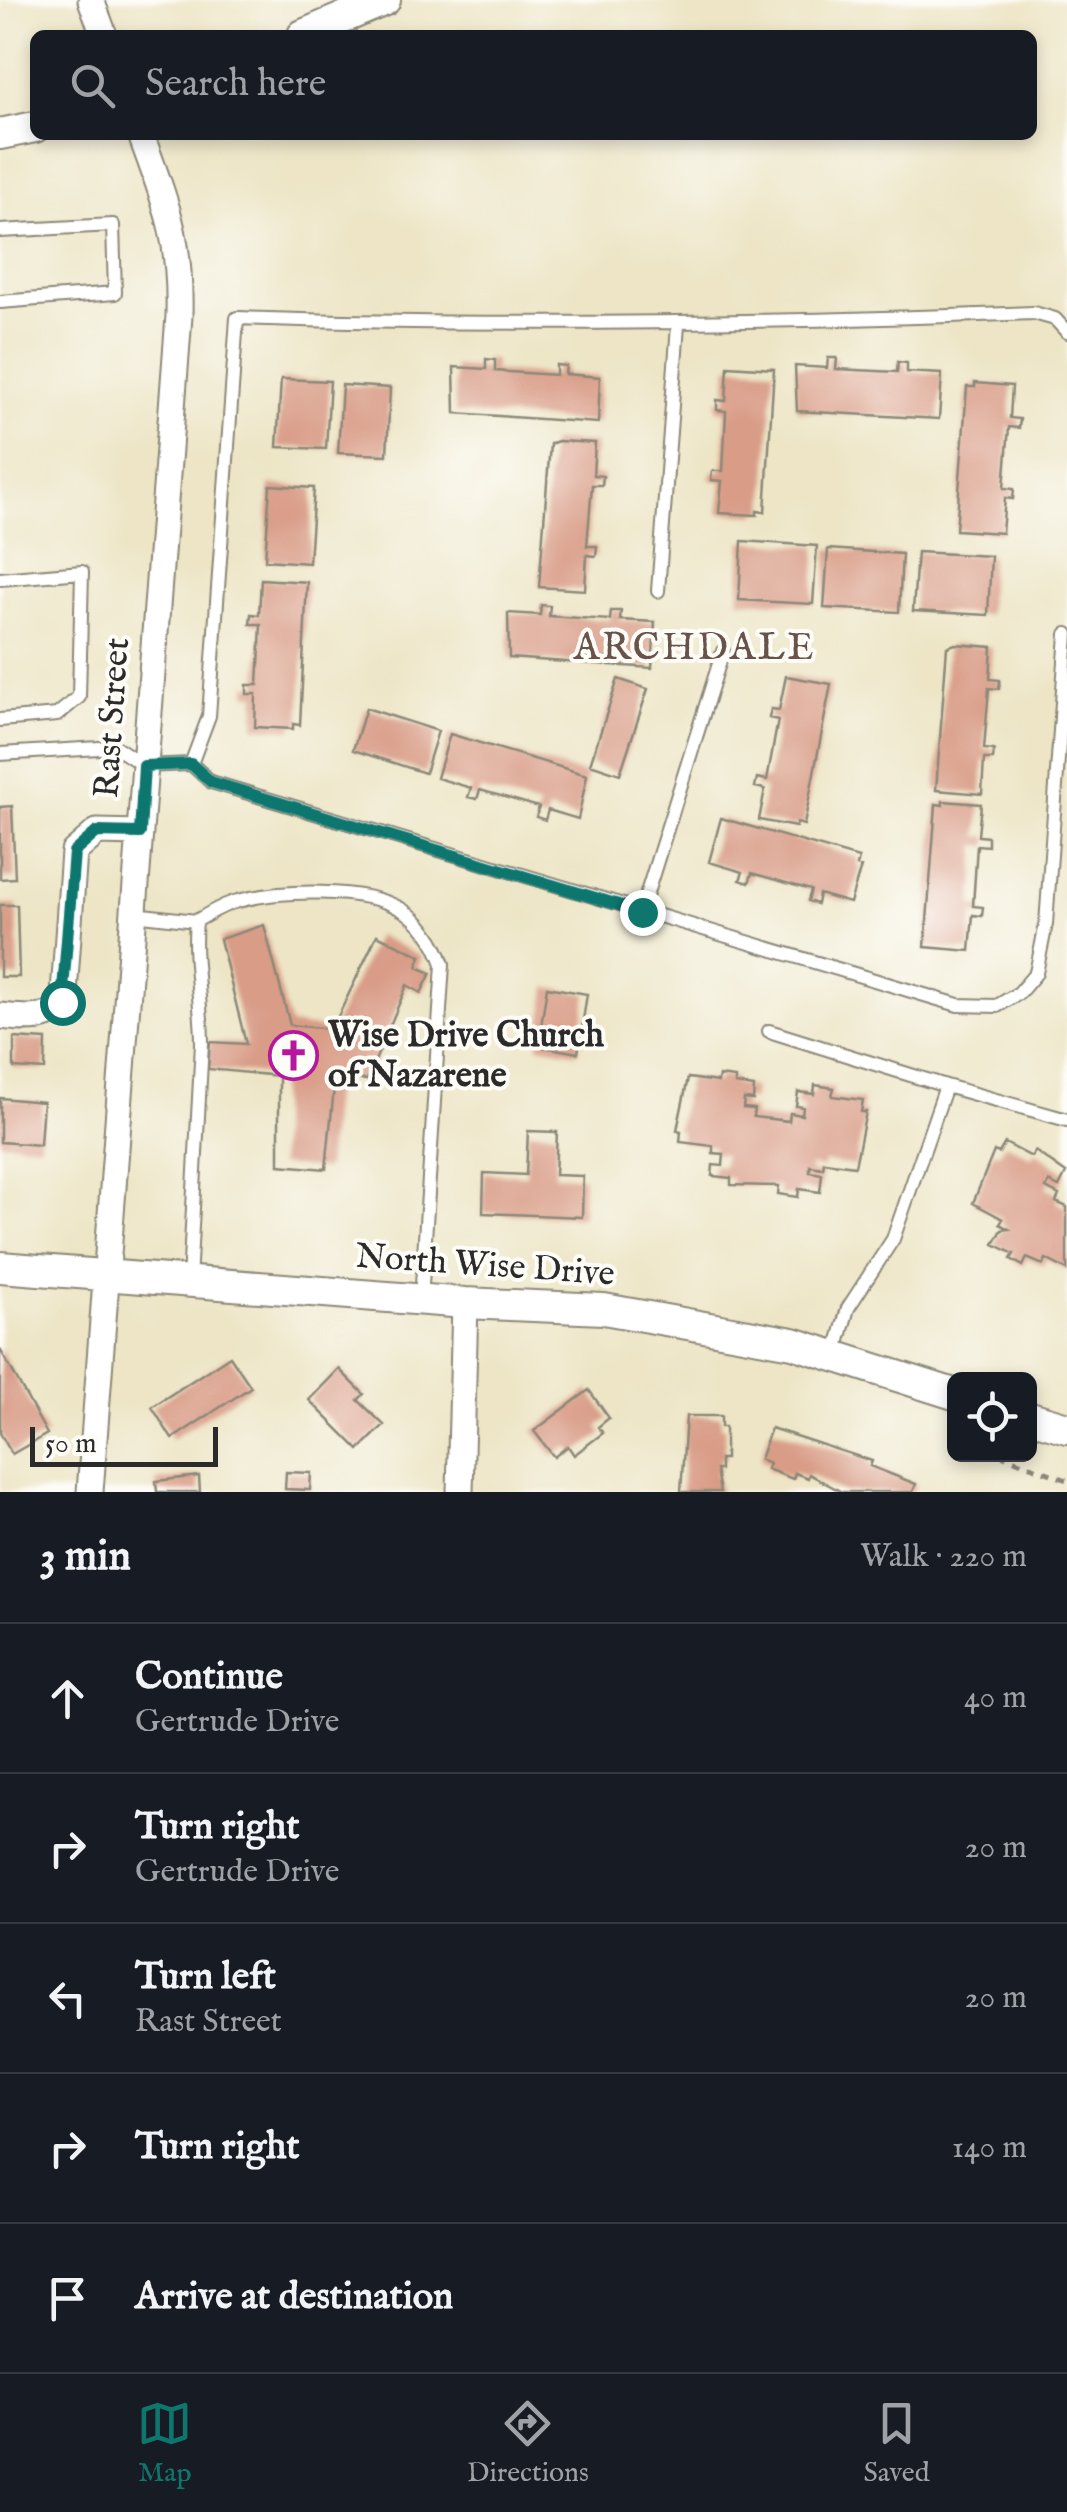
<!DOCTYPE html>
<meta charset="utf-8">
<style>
body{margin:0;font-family:"IM FELL English",serif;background:#242831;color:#f1f3f6}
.controls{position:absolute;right:30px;bottom:30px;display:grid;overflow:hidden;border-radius:15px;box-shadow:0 5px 15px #0003}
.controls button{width:90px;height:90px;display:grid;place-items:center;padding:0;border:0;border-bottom:2px solid #363941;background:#171b24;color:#f1f3f6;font:50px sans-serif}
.scale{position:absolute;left:30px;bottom:25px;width:188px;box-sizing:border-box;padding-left:10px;border:5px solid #2b2b2b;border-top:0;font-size:28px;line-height:35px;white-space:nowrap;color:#2b2b2b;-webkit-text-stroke:8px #fdfcf7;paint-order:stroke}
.stop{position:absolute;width:30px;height:30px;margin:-22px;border:8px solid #0f766e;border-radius:50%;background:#fff}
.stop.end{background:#0f766e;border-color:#fff;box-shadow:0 2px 10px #0008}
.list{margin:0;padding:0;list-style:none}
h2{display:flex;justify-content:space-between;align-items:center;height:130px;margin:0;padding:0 40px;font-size:42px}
h2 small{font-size:32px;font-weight:400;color:#9ea1a6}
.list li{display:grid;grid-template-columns:65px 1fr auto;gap:30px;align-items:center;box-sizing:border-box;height:150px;padding:0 40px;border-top:2px solid #363941}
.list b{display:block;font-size:38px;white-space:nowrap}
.list p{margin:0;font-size:32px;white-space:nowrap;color:#9ea1a6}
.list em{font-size:32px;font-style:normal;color:#9ea1a6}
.icon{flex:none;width:55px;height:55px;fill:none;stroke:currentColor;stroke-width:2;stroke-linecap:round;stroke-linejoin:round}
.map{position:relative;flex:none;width:1067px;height:1492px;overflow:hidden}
.search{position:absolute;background:#171b24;box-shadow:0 5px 15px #0003;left:30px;right:30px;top:30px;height:110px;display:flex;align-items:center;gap:25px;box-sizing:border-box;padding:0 35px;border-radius:15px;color:#9ea1a6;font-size:38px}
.sheet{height:880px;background:#171b24}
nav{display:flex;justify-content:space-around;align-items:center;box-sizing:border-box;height:140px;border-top:2px solid #363941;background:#171b24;font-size:28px;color:#9ea1a6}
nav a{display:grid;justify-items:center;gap:5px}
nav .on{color:#0f766e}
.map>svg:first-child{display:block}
.building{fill:#d99c87}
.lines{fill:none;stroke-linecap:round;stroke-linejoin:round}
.service-casing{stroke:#8c8878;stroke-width:16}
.minor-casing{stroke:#8c8878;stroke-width:29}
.tertiary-casing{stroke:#8c8878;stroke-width:34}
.path{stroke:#8c8878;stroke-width:5;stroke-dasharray:8 8;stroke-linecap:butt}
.service{stroke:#fff;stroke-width:12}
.minor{stroke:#fff;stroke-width:25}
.tertiary{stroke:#fff;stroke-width:30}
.route{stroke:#0f766e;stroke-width:12}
.labels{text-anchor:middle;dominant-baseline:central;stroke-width:8;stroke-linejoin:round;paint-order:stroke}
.street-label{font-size:35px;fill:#2b2b2b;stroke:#fdfcf7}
.poi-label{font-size:35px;font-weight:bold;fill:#2b2b2b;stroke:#fdfcf7;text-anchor:start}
.neighbourhood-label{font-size:38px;letter-spacing:2.5px;fill:#68534b;stroke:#fdfcf7}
</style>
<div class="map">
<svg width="1067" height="1492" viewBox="0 0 1067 1492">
<rect width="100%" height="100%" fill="#fdfcf7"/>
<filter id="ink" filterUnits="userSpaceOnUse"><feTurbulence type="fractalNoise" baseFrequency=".01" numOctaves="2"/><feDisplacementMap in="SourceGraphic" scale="20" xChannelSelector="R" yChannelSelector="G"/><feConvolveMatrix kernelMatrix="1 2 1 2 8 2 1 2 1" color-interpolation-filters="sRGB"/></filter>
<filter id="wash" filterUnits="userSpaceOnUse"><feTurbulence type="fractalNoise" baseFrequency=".0048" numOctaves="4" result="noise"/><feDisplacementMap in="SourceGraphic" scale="40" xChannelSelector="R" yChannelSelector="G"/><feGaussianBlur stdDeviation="2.25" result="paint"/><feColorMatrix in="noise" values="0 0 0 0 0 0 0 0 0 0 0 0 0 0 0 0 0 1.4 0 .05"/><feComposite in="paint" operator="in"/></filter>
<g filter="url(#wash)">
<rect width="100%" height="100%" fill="#ede5c6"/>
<g id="blocks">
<path class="building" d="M828,358H837L836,369L897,372L898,362L907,363V372L942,374L939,419L797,411L795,366L827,368Z
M486,359L495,360V371L556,375V365L566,366L565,374L600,377L598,423L455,413L454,367L486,369Z
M728,366L774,369L765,512L757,511V515L719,513L722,481L711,480L712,471H723L726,411L717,410V400L726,401Z
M281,379L330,381L326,449L277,447Z
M975,383L1012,386L1010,418L1020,419L1019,428L1009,427L1004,488L1014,489L1013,499L1005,498L1002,533L956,530L967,387H975Z
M342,385L390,388L387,455L338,453Z
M558,441L595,443L593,475L603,476L602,485H592L587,546H597L596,556L587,555L585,590L539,587L550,444Z
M270,485L314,488L309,563L265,560Z
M742,541L817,546L813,604L739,600Z
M828,549L902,554L899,612L824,608Z
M917,552L991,556L988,615L913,611Z
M261,579L307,582L300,725L293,724V729L255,727L256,694H247V685H258L261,624H250L251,614L259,615Z
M541,605L550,606L549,616L610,620L611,611H621L620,620L655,622L652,668L509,658L508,613L540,615Z
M955,644L992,647L990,679L1000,680L999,689L989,688L984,749L994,750L993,759H984L982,794L936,790L947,647Z
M786,676L831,684L804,825L797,823L796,827L759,820L765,789L755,787L757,778L767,780L778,720L769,718L771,709L779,710Z
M618,679L648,689L620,774L590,764Z
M366,708L438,731L425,773L353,750Z
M450,734L587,775L578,819L548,810L545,820L536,817L539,807L480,790L477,799L468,797L471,788L437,778Z
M943,801L981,804L978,836L988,837V846L977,845L973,906L983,907L982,916L973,915L970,951L925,947L936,804L943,805Z
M12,806L15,878L0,879V807Z
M721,818L859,858L857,866L861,867L850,903L819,894L817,904L808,901L811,890L752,873L749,883L740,880L743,872L709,862Z
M0,905H17L19,977H0Z
M264,925L290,1025L332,1029L377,935L421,956L417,967L431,973L421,993L407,985L367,1080L335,1078L326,1169L279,1165V1076L208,1069L210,1042L246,1044L220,939Z
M547,987L587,994L578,1053L538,1046Z
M14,1038L46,1040L45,1070L14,1068Z
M719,1076L735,1078V1084L754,1087L753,1100L744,1099L743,1108L754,1109L753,1117L789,1121L790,1113L802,1115L803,1107L796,1106L798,1092L814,1094L815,1085L834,1088L832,1096L863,1100L861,1112H866L855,1166L824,1162L823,1168L810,1166V1172L822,1174L820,1192L799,1189L798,1197L778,1194L779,1186L731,1185V1178L712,1176L713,1165L723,1166L724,1154L713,1153V1146L680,1142L681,1131L677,1130L688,1078L718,1082Z
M0,1098L43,1102L40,1145L0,1142Z
M528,1131L557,1132L555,1175L583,1176L582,1217L483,1213L484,1173L526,1175Z
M1005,1143L1032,1157L1035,1151L1066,1173L1059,1187L1049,1182L1046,1188L1059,1195L1056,1202L1067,1207V1270L1046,1259L1043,1265L1027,1258L1023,1266L1011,1259L1014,1254L994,1244L1002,1230L1009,1229L1000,1224L1003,1219L973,1203L994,1151L999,1153Z
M0,1349L47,1434L12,1454L0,1433Z
M230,1356L251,1387L172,1439L152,1407Z
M339,1369L364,1394L358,1400L384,1425L359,1450L309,1400Z
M589,1390L609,1418L598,1427L603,1433L574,1455L568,1446L554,1457L534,1431Z
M686,1416H721V1427H725V1459H720V1470H716L720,1492H681Z
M771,1428L872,1461L870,1466L916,1484L913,1492H842L809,1474L808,1478L795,1473L793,1479L767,1469L769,1463L760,1459Z
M286,1472L311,1473L310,1490L285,1489Z
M199,1476L200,1492H157L156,1481Z"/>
</g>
</g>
<g filter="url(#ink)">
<use href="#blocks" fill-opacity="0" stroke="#8c8878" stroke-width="2.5"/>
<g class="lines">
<defs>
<path id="service" d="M0,231L113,225L115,293L0,302
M0,579L82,572L79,697L57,715L0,720
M658,591L678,325
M0,754L116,747L144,766L191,764L211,782L958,1005L997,1006L1019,993L1036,973L1046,924L1067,634
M191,764L209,716L237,318C504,327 768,323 1034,313L1055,319L1067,332
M641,912L723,651
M134,914L196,921
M769,1031L946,1086L893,1239L848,1308L835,1355
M946,1086L1067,1120
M189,1281L202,1043C202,1002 192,962 196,921C209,914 223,904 238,901C279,890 364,887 401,909C421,920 436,943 443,964L421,1300"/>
<path id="minor" d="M91,0L104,35
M0,1016C25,1018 58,1025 64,993L74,852L97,832L140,833
M90,1492L179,316C181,239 167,206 141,135
M460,1492L465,1303"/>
<path id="tertiary" d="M303,35L385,0
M0,134L35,127
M0,1267L465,1303L604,1309L793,1343L954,1394
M1030,1417L1067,1428"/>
</defs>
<use href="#service" class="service-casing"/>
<use href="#minor" class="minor-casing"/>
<use href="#tertiary" class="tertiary-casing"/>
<path class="path" d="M999,1454L1067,1480"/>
<use href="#service" class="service"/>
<use href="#minor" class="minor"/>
<use href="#tertiary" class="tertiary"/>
</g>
</g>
<g class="lines" filter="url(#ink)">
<path class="route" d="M62,1002L74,852L97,832L140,833L144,766L191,764L211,782L642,912"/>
</g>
<defs>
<symbol id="church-ring" viewBox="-11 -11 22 22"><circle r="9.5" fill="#fdfcf7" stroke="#b5179e" stroke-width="1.5"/><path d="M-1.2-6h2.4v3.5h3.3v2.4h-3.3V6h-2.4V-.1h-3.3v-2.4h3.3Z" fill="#b5179e"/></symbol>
</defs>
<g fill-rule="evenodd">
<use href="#church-ring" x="266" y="1028" width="55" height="55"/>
</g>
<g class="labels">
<g class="street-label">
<text transform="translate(113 718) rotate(-86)">Rast Street</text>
<text transform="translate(485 1266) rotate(4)">North Wise Drive</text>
</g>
<g class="poi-label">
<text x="328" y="1036">Wise Drive Church<tspan x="328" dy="40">of Nazarene</tspan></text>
</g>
<g class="neighbourhood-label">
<text x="695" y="649">ARCHDALE</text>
</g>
</g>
</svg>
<div class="controls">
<button><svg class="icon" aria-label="locate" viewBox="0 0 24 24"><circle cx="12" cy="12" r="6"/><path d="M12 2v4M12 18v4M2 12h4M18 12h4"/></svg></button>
</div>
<div class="scale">50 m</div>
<div class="stop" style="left:62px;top:1002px"></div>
<div class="stop end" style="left:642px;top:912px"></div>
<div class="search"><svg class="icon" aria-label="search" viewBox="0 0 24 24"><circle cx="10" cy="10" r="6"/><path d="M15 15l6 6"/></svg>Search here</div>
</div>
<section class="sheet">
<h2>3 min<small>Walk · 220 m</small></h2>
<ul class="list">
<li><svg class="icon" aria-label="ahead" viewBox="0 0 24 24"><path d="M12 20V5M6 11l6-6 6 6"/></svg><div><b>Continue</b><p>Gertrude Drive</p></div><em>40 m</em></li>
<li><svg class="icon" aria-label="right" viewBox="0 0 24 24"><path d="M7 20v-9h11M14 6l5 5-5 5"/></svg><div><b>Turn right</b><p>Gertrude Drive</p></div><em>20 m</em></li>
<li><svg class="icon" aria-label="left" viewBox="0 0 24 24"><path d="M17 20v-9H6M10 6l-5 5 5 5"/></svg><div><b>Turn left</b><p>Rast Street</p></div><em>20 m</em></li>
<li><svg class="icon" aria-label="right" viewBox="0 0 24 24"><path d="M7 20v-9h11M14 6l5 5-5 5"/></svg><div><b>Turn right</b></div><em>140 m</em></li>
<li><svg class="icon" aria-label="arrive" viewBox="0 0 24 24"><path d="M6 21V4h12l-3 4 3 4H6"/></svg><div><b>Arrive at destination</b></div></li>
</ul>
</section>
<nav>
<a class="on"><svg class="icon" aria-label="map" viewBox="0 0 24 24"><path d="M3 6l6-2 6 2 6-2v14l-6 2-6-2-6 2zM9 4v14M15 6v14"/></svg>Map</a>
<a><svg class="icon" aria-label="directions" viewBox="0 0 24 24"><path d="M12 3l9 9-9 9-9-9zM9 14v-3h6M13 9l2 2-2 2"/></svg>Directions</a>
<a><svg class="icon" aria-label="saved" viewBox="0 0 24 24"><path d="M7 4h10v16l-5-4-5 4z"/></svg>Saved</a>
</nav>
